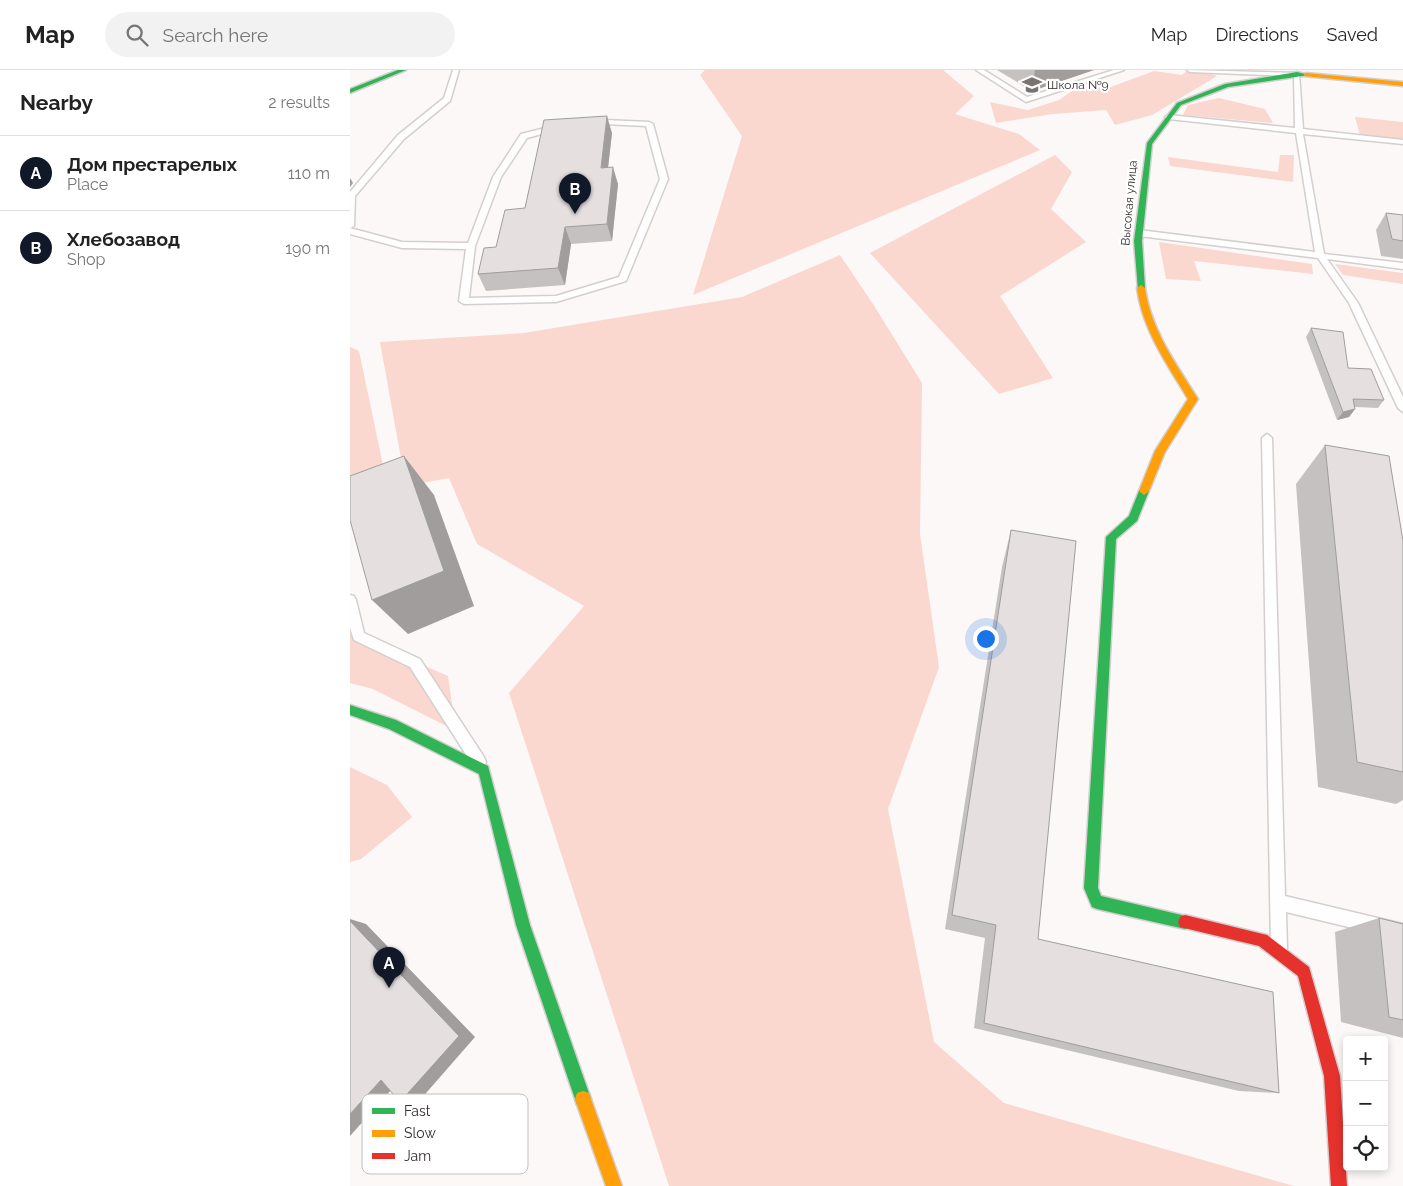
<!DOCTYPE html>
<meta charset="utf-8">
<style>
body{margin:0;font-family:Raleway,sans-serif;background:#f2f2f2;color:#222}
.controls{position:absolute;right:15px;bottom:15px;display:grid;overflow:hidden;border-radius:5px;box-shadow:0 2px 8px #0003}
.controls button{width:45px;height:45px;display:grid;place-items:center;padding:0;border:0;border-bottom:1px solid #e0e0e0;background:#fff;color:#222;font:25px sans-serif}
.you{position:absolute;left:635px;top:568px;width:18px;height:18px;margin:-12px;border:4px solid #fff;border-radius:50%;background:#1a73e8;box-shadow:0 0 0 8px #1a73e833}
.badge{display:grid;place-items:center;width:32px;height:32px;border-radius:50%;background:#111827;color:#fff;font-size:16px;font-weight:700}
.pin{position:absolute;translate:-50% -41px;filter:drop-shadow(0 1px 2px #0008)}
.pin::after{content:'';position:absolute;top:26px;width:18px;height:15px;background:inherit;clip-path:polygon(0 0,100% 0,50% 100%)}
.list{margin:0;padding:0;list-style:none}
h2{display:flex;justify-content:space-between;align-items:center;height:65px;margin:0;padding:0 20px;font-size:21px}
h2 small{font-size:16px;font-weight:400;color:#767676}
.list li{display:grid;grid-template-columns:32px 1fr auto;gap:15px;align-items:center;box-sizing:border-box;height:75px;padding:0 20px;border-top:1px solid #e0e0e0}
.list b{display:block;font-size:19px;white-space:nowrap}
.list p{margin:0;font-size:16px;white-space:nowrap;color:#767676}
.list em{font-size:16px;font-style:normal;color:#767676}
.icon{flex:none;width:28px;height:28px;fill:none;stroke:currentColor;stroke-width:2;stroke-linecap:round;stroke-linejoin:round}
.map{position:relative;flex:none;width:1053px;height:1116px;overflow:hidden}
header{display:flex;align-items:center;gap:30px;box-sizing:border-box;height:70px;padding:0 25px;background:#fff;border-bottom:1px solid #e0e0e0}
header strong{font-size:24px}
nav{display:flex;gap:28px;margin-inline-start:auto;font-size:18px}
.search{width:350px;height:45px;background:#f2f2f2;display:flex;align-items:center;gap:12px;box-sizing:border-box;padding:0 18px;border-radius:28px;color:#767676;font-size:19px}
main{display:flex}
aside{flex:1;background:#fff}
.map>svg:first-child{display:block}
.green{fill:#fad7cf}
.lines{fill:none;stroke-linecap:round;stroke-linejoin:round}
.lane-casing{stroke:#d4cfcf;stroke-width:3}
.fast-casing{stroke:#d4cfcf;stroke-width:3}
.slow-casing{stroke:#d4cfcf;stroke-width:3}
.jam-casing{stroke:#d4cfcf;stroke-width:3}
.lane{fill:#fffefe;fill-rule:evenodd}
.fast{fill:#30b455;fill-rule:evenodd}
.slow{fill:#ff9f0a;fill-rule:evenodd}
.jam{fill:#e5322d;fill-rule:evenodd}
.wall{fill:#c5c1c0}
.shaded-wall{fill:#a09d9c}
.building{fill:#e5e0df;stroke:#a09d9c}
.labels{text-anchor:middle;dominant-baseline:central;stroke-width:4.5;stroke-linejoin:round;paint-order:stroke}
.far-poi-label{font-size:12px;fill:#322c2a;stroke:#fff;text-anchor:start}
.far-street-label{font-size:12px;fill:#322c2a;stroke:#fff}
.key{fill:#fff;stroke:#c2c0bf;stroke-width:1}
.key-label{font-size:14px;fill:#322c2a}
</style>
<header>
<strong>Map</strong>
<div class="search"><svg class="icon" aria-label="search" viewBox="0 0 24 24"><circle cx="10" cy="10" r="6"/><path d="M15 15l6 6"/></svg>Search here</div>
<nav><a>Map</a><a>Directions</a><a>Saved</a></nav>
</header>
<main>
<aside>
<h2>Nearby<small>2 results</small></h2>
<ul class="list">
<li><span class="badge">A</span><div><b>Дом престарелых</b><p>Place</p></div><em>110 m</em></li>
<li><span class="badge">B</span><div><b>Хлебозавод</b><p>Shop</p></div><em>190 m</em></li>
</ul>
</aside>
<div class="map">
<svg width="1053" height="1116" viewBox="0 0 1053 1116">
<rect width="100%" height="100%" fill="#fcf8f8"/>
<path class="green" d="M355,0H593L624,26L605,44L669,64L690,80L343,225L392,66L350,5Z
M838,0H852L867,6L802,45L765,55L756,40L703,44L646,53L640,32L678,40L709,30L728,17L758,18L804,1L832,5Z
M869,28L915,39L923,53L833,45L838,35Z
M1005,47L1053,52V69L1010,65Z
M705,85L722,102L701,139L736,172L650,226L703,308L649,324L520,183Z
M930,85H944L943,112L820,96L818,87L928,102Z
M809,172L962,194L963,204L844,191L851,211L816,209Z
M490,185L523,234L572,313L570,464L589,597L538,739L584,972L654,1033L944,1116H319L159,623L234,536L127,474L99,408L56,416L30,272L174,263L392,227Z
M985,194L1053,203V214L993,205Z
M0,277L9,281L37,414L0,443Z
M0,564L98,606L106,661L23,619L0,613Z
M0,697L37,715L62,747L11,789L0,792Z"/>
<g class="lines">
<defs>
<path id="lane" d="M103,0H109L100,31L54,69L5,126L4,156L0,158L52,172L118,173L143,107L171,64L232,49L299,52L303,54L318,109L276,211L206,232L114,234L109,231L116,179L52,178L0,164V122L48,65L94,28ZM232,53L296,56L310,109L269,207L206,226L119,228L125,176L151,107L177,68Z
M626,0H634L677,27L764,0H774L676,32Z
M837,0L949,3L953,59L1053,70V74L953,64L974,184L1053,193V199L977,189L1008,233L1053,327V342L1048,338L999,233L968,188L789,166L785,163L789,160L965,182L946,63L819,49L815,47L819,45L945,58L944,6L840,2Z
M917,364L922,368L935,826L1053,854V870L936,842L937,878L935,884L929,886L923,884L921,878L912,368Z
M0,525L4,526L6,530L14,563L70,589L134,687L136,692L134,697L129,699L124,697L60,597L4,570L0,558Z"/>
<path id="fast" d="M48,0H56L0,23V19Z
M947,2L959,5L878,17L831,35L802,74L792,171L795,218L794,220H788L784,171L797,73L827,33L875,14Z
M794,417L799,421L787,451L766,469L748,818L751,826L840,847L842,852L840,857L835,859L747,839L742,837L734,818L756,467L779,446L789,421Z
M0,635L46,650L138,696L180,855L241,1029L239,1035L233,1037L227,1035L225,1029L166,855L129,704L39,659L0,645Z"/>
<path id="slow" d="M956,3L1053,12V16L954,6V4Z
M791,215L795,218C801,260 826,294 848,329L815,382L799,421L794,425L789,421L805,381L838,329C817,294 792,259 787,218Z
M233,1021L239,1023L241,1029L272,1116H256L225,1029L227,1023Z"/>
<path id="jam" d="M835,845L917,865L959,897L990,1006L997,1116H981L974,1006L948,906L909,876L830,857L828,852L830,847Z"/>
</defs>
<use href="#lane" class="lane-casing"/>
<use href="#fast" class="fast-casing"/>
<use href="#slow" class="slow-casing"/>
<use href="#jam" class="jam-casing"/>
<use href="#lane" class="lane"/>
<use href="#fast" class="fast"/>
<use href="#slow" class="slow"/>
<use href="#jam" class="jam"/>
</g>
<path class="wall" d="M647,0H744L682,21Z
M262,63L258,98L268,114L262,171L221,174L215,215L136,221L128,204L146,177L175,138Z
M1036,143L1053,145V189L1031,186L1026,160Z
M961,258L998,298L1034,330L1028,338L1005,337V339L999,347L987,350L956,267Z
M975,375L1053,471V730L1046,734L968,717L946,414Z
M661,460L688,869L929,1023L889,1021L624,958L635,868L595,859L652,497Z
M1029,848L1053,854V968L991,952L985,862Z"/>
<path class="shaded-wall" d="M685,0H744L682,21Z
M257,46L262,63L256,115L251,98Z
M263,97L268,114L262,171L257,154Z
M0,108L3,113L0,117Z
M215,157L221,174L215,215L208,198Z
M1005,339L999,347L987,350L993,342Z
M54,386L84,425L124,536L58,564L22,530Z
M0,849L16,854L125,967L70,1030L50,1032L0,851Z
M51,1009L0,1066V1044L31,1010Z"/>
<path class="building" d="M257,46L251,98L263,97L257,154L215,157L208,198L128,204L134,178L146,177L155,140L175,138L194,50Z
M1036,143L1053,145V171L1042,169Z
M961,258L993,262L998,298L1021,299L1034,330L1003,329L1005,339L993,342Z
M975,375L1039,386L1053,471V702L1007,692Z
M54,386L94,501L22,530L0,450V406Z
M661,460L726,471L688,869L923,922L929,1023L634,953L646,855L602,845Z
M1029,848L1053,854V950L1039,947Z
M0,851L109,966L50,1032L31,1010L0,1044Z"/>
<defs>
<symbol id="school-bare" viewBox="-9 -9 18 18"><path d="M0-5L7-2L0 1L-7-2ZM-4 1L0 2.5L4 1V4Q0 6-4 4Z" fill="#797372" stroke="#fff" stroke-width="2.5" paint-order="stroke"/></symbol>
</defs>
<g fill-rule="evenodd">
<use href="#school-bare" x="668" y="1" width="28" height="28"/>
</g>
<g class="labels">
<g class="far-poi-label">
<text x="697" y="15">Школа №9</text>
</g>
<g class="far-street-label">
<text transform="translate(779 133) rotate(-85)">Высокая улица</text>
</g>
</g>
<rect x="12" y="1024" width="166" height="80" rx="8" class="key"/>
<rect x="22" y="1038" width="23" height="6" fill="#30b455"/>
<rect x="22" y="1060" width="23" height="7" fill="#ff9f0a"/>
<rect x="22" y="1083" width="23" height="6" fill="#e5322d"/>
<g class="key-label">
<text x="54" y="1046">Fast</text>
<text x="54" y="1068">Slow</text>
<text x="54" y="1091">Jam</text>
</g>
</svg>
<div class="controls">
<button>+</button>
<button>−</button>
<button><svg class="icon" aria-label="locate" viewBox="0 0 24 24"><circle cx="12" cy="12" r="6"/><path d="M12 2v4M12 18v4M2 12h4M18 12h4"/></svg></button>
</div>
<div class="you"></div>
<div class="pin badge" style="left:39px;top:918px">A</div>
<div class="pin badge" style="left:225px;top:144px">B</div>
</div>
</main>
